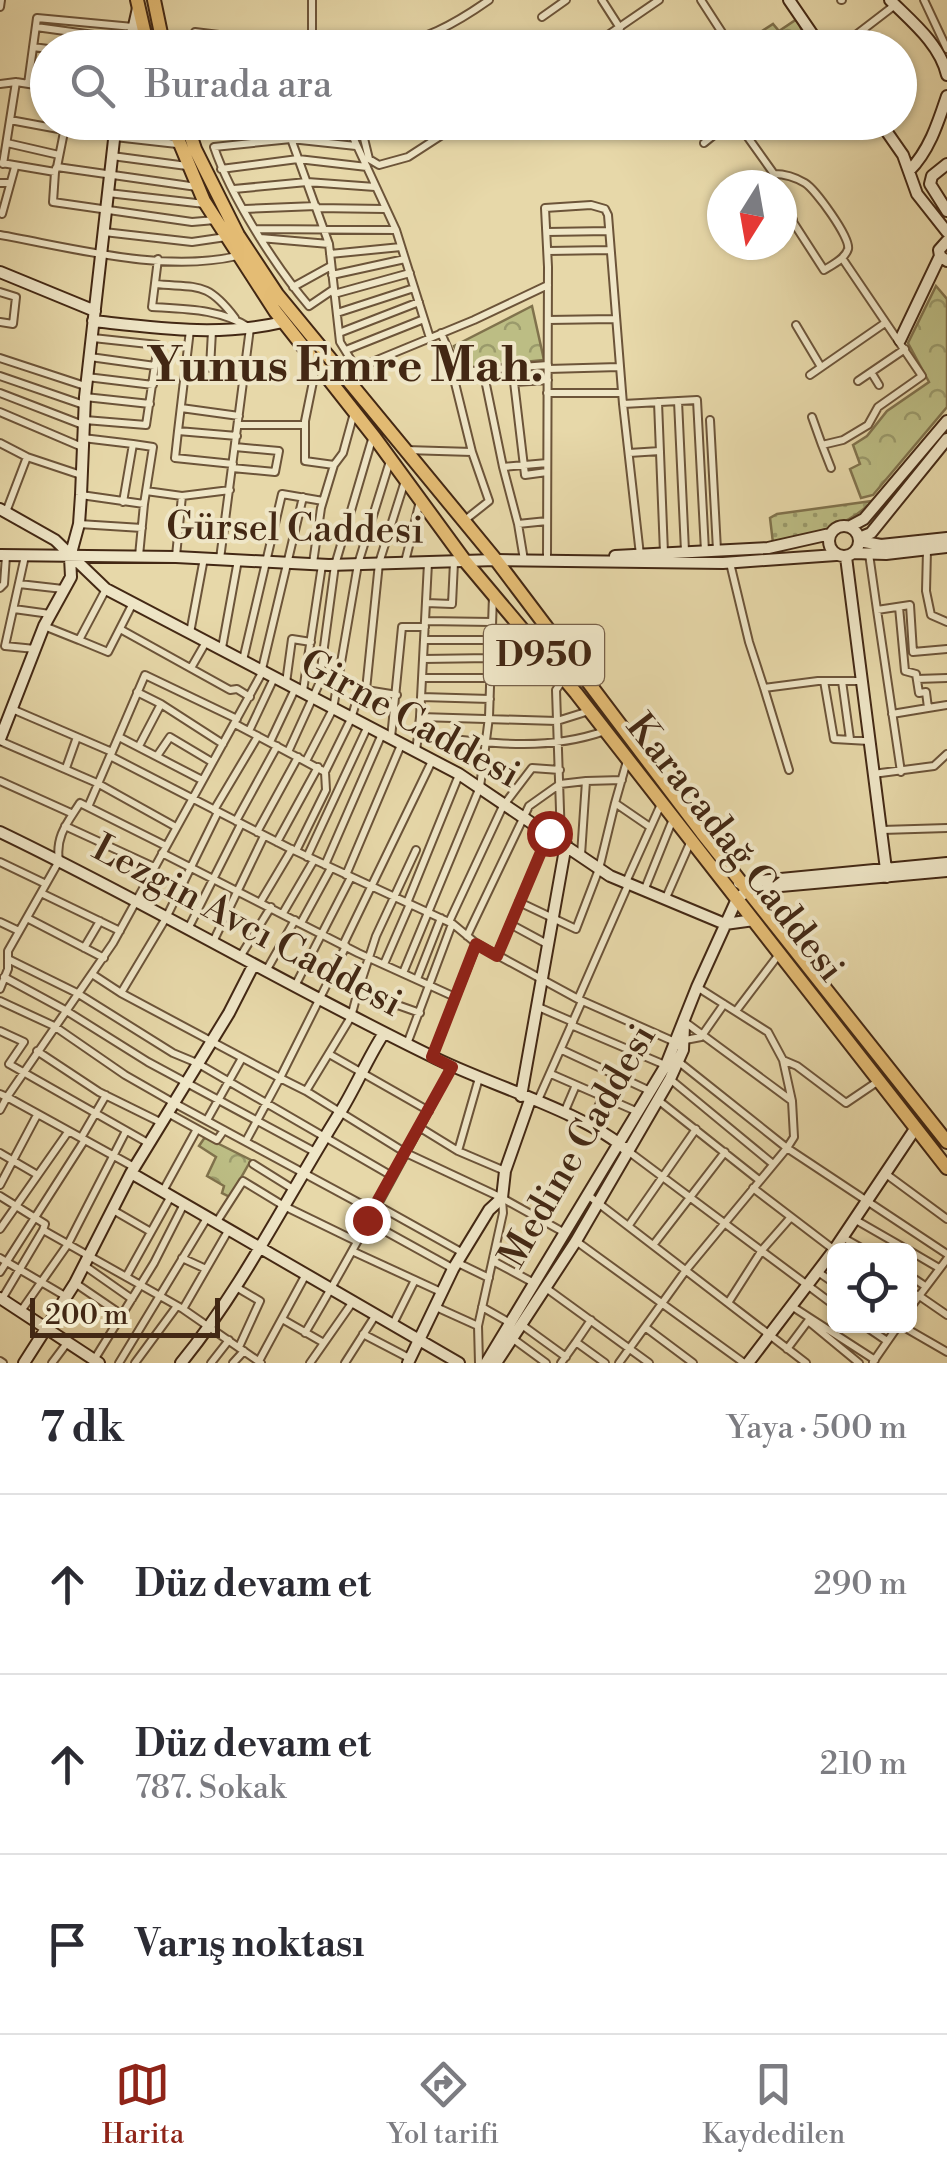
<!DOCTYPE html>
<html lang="tr">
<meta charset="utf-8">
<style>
body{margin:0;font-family:"Libre Bodoni",serif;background:#f7f7f7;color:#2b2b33}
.controls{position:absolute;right:30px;bottom:30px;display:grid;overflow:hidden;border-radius:15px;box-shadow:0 2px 8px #0004}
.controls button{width:90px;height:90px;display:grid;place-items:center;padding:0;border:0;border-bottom:2px solid #e1e1e2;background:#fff;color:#2b2b33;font:50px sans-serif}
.compass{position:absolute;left:707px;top:170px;width:90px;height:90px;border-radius:50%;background:#fff;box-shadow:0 2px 8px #0004;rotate:191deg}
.scale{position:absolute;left:30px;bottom:25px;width:190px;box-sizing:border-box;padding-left:10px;border:5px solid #432814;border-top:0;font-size:28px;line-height:35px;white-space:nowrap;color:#432814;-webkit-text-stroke:8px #efe6c7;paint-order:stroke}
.stop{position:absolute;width:30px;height:30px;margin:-22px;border:8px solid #8f2418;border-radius:50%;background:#fff}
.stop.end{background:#8f2418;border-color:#fff;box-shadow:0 2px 10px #0008}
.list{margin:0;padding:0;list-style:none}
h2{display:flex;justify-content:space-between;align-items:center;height:130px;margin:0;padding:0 40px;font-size:42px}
h2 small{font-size:32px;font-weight:400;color:#7c7c81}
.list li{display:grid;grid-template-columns:65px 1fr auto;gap:30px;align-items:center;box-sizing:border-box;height:180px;padding:0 40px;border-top:2px solid #e1e1e2}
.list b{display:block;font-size:38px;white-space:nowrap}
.list p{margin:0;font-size:32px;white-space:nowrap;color:#7c7c81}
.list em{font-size:32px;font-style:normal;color:#7c7c81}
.icon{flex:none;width:55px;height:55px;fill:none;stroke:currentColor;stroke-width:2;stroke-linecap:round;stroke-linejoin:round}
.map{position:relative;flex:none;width:947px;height:1363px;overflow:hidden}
.search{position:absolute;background:#fff;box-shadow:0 2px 8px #0004;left:30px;right:30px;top:30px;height:110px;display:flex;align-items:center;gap:25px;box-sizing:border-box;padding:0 35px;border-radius:55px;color:#7c7c81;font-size:38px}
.sheet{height:670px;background:#fff}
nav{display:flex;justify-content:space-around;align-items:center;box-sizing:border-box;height:140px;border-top:2px solid #e1e1e2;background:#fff;font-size:28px;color:#7c7c81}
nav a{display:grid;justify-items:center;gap:5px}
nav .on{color:#8f2418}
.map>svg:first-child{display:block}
.grass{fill:url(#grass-dots);stroke:#80724c;stroke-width:2.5}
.park{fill:url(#park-crowns);stroke:#80724c;stroke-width:2.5}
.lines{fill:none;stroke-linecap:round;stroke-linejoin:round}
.street-casing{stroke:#6c5439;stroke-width:10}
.secondary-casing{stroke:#432814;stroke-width:14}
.highway-casing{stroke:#432814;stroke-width:16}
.street{stroke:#efe6c7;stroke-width:6}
.secondary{stroke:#efe6c7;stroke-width:10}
.highway{stroke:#e4bc74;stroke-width:12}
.route{stroke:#8f2418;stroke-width:12}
.labels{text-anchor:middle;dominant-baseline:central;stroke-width:8;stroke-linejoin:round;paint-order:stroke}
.shield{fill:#efe6c7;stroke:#77614a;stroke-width:2.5}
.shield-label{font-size:35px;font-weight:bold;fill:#432814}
.street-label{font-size:38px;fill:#432814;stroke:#efe6c7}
.district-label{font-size:48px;font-weight:bold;fill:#432814;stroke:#efe6c7}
</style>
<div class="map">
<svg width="947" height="1363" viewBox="0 0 947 1363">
<defs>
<pattern id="grass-dots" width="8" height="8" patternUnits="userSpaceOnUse" patternTransform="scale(2.5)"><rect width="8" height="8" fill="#bcbd84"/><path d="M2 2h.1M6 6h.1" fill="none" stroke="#9a9a6b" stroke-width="1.8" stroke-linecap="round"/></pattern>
<pattern id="park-crowns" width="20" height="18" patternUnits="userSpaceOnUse" patternTransform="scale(2.5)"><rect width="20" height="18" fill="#bcbd84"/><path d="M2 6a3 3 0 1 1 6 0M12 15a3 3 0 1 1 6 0" fill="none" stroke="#9a9a6b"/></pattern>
</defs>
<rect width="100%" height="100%" fill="#e7d8a9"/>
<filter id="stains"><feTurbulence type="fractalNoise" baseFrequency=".002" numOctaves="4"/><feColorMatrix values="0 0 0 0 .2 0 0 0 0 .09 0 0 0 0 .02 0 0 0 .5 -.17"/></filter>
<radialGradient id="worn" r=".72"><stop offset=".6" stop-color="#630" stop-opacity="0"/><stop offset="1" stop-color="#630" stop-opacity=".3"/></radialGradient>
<path class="grass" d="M872,501C848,528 807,535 773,543L770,518L777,514Z"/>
<path class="park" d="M797,19L807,43L805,47H737L773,24L779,31Z
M936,286L947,299V407L873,495L861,498L850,469L860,464L853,445L867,436L887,411L929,382L908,343Z
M532,306L544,360L464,368L454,346Z
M205,1137L251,1160L230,1197L222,1193L224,1186L207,1176L216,1157L199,1146Z"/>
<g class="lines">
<defs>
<path id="street" d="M312,0V37
M602,0L620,28
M701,0L732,48
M841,0H842
M924,0L947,49
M0,7L1,0
M542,17L566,0
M36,27L130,40
M195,32L235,37L322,38L349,48
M33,47L48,49
M380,48C422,42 455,24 489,0
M589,48L659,0
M839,48L895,5
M0,84L16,82L48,87
M28,84L37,18L133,27
M10,120L64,130
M66,122L57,167L197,187
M148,122L170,125
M285,122L329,244L340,342L356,368
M346,122L396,230L430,338
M360,122L369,159L379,165L408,157L462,122
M705,122L714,135
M737,122L774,174L772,185
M115,137L177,144
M7,143L59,155
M704,143L730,122
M112,156L187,166
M2,163L55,172L56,168
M3,164L16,82
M221,169L298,159L367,167
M55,172L53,202L192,222L215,220
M774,174C786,174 795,177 805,183C815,189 851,238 848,249C845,259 832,265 824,270L782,205
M0,183H10
M234,189L307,182L375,187
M108,193L205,204
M316,208L385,209
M245,209L316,206
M2,214L15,167
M782,226L793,220
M255,229L396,230
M104,232L192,242L226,237
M547,232L609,231
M0,235C73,248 164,273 237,256
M260,238L329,244
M548,251L610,250
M330,254L401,247
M158,259L152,307C186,309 221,309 250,328L220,559
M332,275L405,259
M155,284C198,288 207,281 235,318
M293,287L331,266
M334,289L309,306C275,266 231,197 214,147L291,139L356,146
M0,292L16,297L13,324L0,322
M334,294L410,273
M337,313L414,288
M548,320L615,319
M796,325L821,367
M190,330L178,431L237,436
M212,331L210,368L245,372
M339,333L419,302
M441,333L458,372L548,365
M346,350L424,319
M90,357L155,366
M0,358L85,386
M316,367L305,421V461L334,465
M548,369L619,367
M483,370L503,467
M871,372L879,385
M343,374L474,320L548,285
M810,375L885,323
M0,376L84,405
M87,377L153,385
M858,381L905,349
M0,393L83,425
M547,393H622
M85,397L150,404
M678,401L685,551
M658,402L664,553
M181,408L239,416
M0,412L82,447
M812,417L822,445L843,440L868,425L878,407L922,376L842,258
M85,420L146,425L158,345L93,338
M710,420L717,550
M238,425H305
M178,431L175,458L233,464
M83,438L133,444
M0,443L27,457L81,475
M822,445L831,468
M406,450L472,452L454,379L458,372
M629,453L660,451
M232,468L275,472L279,451L235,447
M547,472L525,475L514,382L548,380
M146,491L182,496
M81,495L144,504L139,556
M123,502L133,444L153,447L144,504
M6,512L27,457
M465,520L489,501L472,452
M79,524L142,528
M518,524L503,467L547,463
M927,550L926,591L931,615L947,622
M869,554L877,610L910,605L913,652L947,649
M640,555L623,404L697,400L705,551
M25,556L5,646L35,649
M176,556L182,496L230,490
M524,560L518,524L547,521
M547,560L548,267L545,208L591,205L605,209L608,215L623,404
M405,562L420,501
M313,563L321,508L334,465L343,453L354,413
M730,563L749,642L764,688
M19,584L63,589
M0,588L4,584L6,556
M426,603L452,604L454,562
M899,607L905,671L916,674L919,693L926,692L928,708L947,705
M14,609L50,614
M877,610L901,772
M425,621L492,622
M44,626L79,640L106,589
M120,629L230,690L237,689L250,697
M190,633L204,558
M79,640L108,652L133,603
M424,640H492
M222,648L238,560
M423,659L491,658
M243,660L282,494L323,501
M191,668L206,642
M262,669L303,497
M422,678H491
M917,679L947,678
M824,681L834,739L869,741
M842,681L850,739
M286,683L292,639L311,642
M366,690L379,563L405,481
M303,691L322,565
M137,692L161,704
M421,697L490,699
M12,709L112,752L111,755
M892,714L928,708
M420,717L428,563
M235,724L325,772L351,719L360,689L397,695
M249,731L274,678
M418,735L420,717L557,721L589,711
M119,737L202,780
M391,738L402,627H425
M0,741L97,783L176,827
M270,742L295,689
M139,746L161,704L223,744
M416,751L418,735C483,742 542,753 605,731
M112,752L145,675L237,719
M288,752L319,684L335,565L373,436
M157,756L170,737L212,762
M306,761L333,709L358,564L390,461
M66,768L77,737
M789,770L764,688L818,681H861
M873,774L934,766L947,754
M0,781L71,813
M615,803L627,761
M88,807L110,756L289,848L453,924L477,944L578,999L675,1042L701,1037L724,1004
M214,810L258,736
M236,821L277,746
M65,826L154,867
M882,830L947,828
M257,832L298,757
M561,840L556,690L563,680
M277,842L318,767
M296,851L326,790L325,772
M162,853L358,953L455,997
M581,855L586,781L622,780
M307,857L367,728
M0,862L46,884
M325,865L382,734
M346,875L401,745
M626,882L662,802
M644,891L673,819
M41,893L120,931
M665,900L690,843
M261,901L292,849
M519,902L576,929L599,869L615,803L650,827
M407,903L459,775
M283,913L314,860
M27,918L104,958
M0,922L19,931
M449,922L503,806L532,768L560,770
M301,923L331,868
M510,924L547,944
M188,929L241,824
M467,936L529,806L560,784L586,781
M213,942L264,836
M343,945L432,761
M84,948L100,921
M497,955L549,833
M240,957L271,907
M8,959L77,993L173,1053L197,1063L392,1176
M384,964L410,904
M266,971L295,920
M403,973L480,787L489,717L493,595
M92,974L121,993L280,1078L246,1141
M4,977L65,1010L148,1062L315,1152
M417,979L441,918
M295,986L351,877
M0,989L8,969V951L59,861C55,836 68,822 80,803L166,846
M358,991L376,936L416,850
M121,993L166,918L218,812
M578,999L628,885
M0,1001L54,1026L125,1075L174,1103L372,1210
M536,1006L573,1022
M736,1011L780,953
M420,1013L358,991L351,1017L306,1091L406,1153L502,1198L565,1233
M685,1022L792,1101L783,1060L768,1032L697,987
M571,1025L665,1065
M0,1031L24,1042L9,1064L148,1143
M407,1044L452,924
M562,1050L650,1091
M37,1051L99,1092L162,1123
M329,1054L429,1111
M432,1056L477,944
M783,1060L797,1066L846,1103L877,1082
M551,1074L638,1112
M670,1079L773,1164
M306,1091L280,1078L346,946
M0,1094L7,1097L113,943L263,671
M538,1100L582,1001
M658,1100L759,1180
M792,1101L794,1137L787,1148L947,1254
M0,1110L7,1097L134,1167
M168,1113L217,1140L224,1130
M564,1113L576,1085
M207,1120L242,1058
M590,1126L602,1098
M419,1127L458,1151L505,1171
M81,1138L106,1095
M458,1151L479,1078
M628,1151L834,1305
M0,1153L36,1174
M253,1164L293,1189
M886,1174L947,1219
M0,1185L37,1115
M753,1188L833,1249
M163,1191L197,1129
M0,1196L45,1224L43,1230L183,1309L261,1363
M589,1196L806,1363
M377,1205L463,1253
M113,1210L151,1232
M854,1219L908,1250
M367,1221L452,1268
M216,1223L243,1181L284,1206L356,1241
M629,1225L696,1129
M0,1229L68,1132
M842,1237L865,1250
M576,1241L744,1363
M654,1244L725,1152
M352,1251L441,1292
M910,1251L939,1268
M0,1258L65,1296
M182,1258L206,1269
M493,1261L534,1283
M458,1263L489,1278
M85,1266L132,1299
M0,1272L84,1141
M818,1272L834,1283
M910,1276L925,1286
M126,1277L171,1196
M75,1283L122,1315
M236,1287L260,1301L239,1347
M546,1288L649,1363
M918,1295L947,1315
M2,1299L43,1230
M728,1303L762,1250L791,1217
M436,1307L478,1326
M482,1307L510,1323
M793,1307L875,1360
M910,1308L947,1259
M183,1309L228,1231
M21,1311L68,1244L126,1131
M282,1319L324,1343
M393,1324L415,1280
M522,1325L566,1357
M865,1326L887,1341
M902,1326L947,1352
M645,1327L693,1363
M305,1333C357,1246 404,1156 452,1067
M363,1334L409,1358
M512,1338L546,1363
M576,1342L591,1320
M787,1349L808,1321L859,1363
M94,1360L154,1263L184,1204
M0,1361L3,1363
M259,1361L305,1276
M873,1362L898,1326
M52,1363L67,1343
M119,1363L207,1218
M135,1363L177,1306
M211,1363L229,1340
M233,1363L244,1351
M310,1363L352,1303
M345,1363L375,1316
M479,1363L478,1326L503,1213L502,1199
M561,1363L576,1342L605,1363
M619,1363L686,1270L787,1148L679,1062"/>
<path id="secondary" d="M789,0L815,38L826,48
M890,0C911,21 940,44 947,75
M129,48L138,8
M880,122L903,155L917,194L947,232
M947,164L932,176L930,184L947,211
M909,171C929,151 938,123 947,96
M947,241L939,250L940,256L947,261
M0,272L95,311
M93,321C158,328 219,337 283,322
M900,340L940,256
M0,509L55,540L106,589L459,774L610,876L725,924
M829 541a15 15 0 1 1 30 0a15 15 0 1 1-30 0Z
M849,527L864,519L947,421
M859,538L871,533L947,439
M859,541L881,545L947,538
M853,553L886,554L947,547
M0,555L176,557L329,565L496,560L723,563L836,555
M615,556L768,548L830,534
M846,557L887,877
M0,739L44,626L71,577L70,557L79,524L81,495L85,397L116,122
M0,832C146,902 285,985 431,1056C486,1084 585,1112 628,1151
M739,883L947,863
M725,924L754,920
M521,1096L566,844
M131,1173L459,1363
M0,1298L99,1363
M24,1363L75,1283L131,1173L229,1013L253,966
M181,1363C243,1287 287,1197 339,1114C355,1089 367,1059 384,1033
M408,1363L453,1269L489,1210L502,1198L505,1171L530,1100
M486,1363L666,1065L697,987L737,899L747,891L759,888L947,871
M496,1363L576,1241L670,1079L683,1050L684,1026
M748,1363L834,1250L915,1129"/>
<path id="highway" d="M137,0L148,48
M154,0L164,48
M171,122L204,201L275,311L375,438L465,561L576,693L947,1168
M186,122L195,149L238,235L277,294L496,560L702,833L947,1142"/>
</defs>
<use href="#street" class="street-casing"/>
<use href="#secondary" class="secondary-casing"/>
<use href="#highway" class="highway-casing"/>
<use href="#street" class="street"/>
<use href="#secondary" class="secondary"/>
<use href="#highway" class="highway"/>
</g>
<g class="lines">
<path class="route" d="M367,1220L452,1067L432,1057L476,944L497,956L549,833"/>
</g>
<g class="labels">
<rect class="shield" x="484" y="625" width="120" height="60" rx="8"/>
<g class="shield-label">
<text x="544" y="655">D950</text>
</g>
<g class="street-label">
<text transform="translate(295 529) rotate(1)">Gürsel Caddesi</text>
<text transform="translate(410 719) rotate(29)">Girne Caddesi</text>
<text transform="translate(735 848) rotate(52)">Karacadağ Caddesi</text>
<text transform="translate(247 926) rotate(28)">Lezgin Avcı Caddesi</text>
<text transform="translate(578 1146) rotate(-60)">Medine Caddesi</text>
</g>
<g class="district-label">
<text x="345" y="367">Yunus Emre Mah.</text>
</g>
</g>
<rect width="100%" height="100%" filter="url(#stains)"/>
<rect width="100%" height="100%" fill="url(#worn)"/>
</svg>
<div class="controls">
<button><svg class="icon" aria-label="locate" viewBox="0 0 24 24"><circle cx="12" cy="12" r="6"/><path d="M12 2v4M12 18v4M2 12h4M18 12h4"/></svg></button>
</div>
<svg class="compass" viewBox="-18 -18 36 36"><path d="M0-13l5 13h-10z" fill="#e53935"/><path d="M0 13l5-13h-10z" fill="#7c7c81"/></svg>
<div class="scale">200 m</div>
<div class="stop" style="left:549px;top:833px"></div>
<div class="stop end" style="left:367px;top:1220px"></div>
<div class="search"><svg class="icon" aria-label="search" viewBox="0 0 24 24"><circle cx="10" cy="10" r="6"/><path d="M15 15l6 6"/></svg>Burada ara</div>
</div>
<section class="sheet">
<h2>7 dk<small>Yaya · 500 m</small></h2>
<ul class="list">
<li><svg class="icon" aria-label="ahead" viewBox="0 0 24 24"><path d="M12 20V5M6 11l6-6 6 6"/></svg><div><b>Düz devam et</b></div><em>290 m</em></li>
<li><svg class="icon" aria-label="ahead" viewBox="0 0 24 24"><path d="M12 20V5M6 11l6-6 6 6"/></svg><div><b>Düz devam et</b><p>787. Sokak</p></div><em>210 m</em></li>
<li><svg class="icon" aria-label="arrive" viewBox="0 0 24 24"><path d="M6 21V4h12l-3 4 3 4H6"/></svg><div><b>Varış noktası</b></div></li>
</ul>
</section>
<nav>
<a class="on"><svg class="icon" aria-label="map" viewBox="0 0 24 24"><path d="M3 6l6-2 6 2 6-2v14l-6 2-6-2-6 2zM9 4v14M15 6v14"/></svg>Harita</a>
<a><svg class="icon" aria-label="directions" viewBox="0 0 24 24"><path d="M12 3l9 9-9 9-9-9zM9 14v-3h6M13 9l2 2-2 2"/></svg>Yol tarifi</a>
<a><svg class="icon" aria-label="saved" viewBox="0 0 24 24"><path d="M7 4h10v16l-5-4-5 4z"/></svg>Kaydedilen</a>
</nav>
